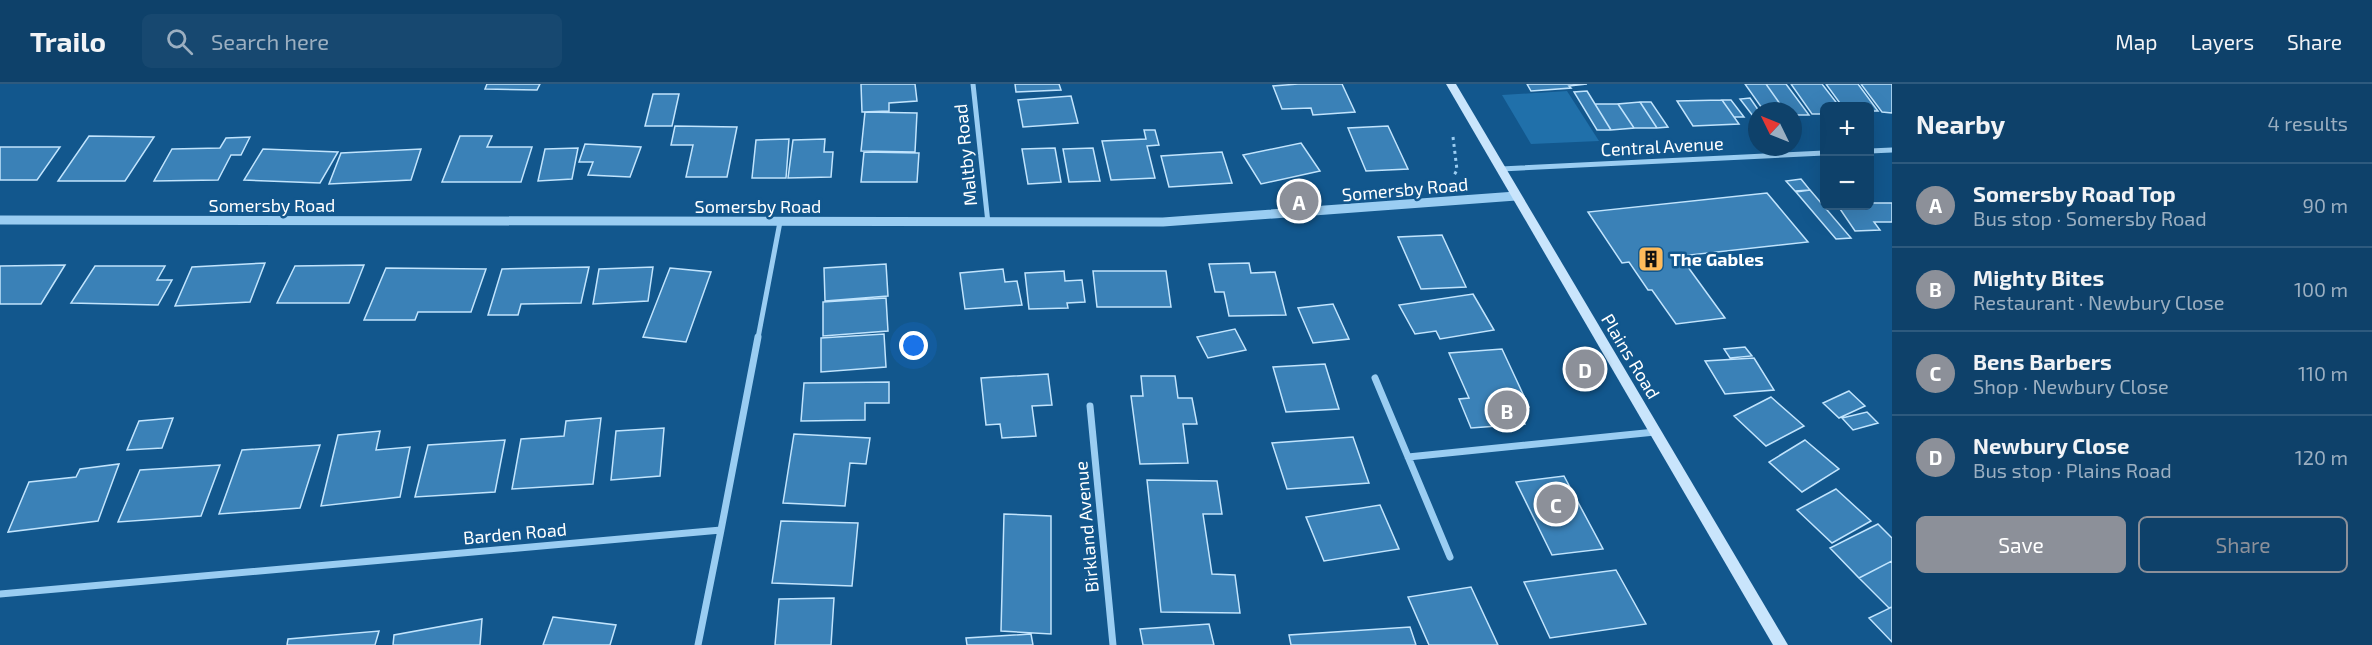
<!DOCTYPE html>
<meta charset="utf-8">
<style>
body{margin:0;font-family:"Exo 2",sans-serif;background:#174870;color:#f1f3f6}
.controls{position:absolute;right:18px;top:18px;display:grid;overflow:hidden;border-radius:9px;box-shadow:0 6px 24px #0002}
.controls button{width:54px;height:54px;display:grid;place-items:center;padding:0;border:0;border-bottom:2px solid #2e5a7e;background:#0e416a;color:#f1f3f6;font:30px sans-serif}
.compass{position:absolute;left:1748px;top:18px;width:54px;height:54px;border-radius:50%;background:#0e416a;box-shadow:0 6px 24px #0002;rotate:313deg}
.you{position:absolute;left:914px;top:262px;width:21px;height:21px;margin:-15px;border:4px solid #fff;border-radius:50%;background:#1a73e8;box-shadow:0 0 0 9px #1a73e833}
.badge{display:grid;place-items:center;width:39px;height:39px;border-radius:50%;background:#8c9099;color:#fff;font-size:20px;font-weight:700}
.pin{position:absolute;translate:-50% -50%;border:3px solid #fff;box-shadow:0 2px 6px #0006}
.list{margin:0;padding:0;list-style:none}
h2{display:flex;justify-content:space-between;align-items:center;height:78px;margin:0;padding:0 24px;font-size:26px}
h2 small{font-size:20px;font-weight:400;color:#9bafc1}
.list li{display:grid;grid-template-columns:39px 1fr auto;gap:18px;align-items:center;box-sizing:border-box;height:84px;padding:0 24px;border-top:2px solid #2e5a7e}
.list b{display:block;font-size:22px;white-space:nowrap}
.list p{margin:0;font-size:20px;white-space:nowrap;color:#9bafc1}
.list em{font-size:20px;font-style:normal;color:#9bafc1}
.actions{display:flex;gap:12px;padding:18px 24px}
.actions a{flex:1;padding:14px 0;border:2px solid #8c9099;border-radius:9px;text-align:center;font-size:21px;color:#8c9099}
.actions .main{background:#8c9099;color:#fff}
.icon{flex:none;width:33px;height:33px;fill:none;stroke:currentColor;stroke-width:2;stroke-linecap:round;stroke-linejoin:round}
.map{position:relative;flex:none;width:1892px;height:561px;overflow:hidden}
header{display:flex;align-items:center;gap:36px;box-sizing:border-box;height:84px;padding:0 30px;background:#0e416a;border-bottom:2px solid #2e5a7e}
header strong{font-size:28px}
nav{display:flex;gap:33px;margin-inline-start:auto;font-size:21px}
.search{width:420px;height:54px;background:#174870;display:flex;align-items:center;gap:15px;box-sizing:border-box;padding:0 21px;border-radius:9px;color:#9bafc1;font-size:22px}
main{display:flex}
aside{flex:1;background:#0e416a}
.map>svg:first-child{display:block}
.green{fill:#2070aa}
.building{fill:#3a81b7;stroke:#c1e4fd;stroke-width:1.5}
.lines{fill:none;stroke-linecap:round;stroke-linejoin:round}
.path{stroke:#9acdf2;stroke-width:3;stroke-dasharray:3 4;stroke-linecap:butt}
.minor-far1{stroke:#9acdf2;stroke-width:5}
.minor{stroke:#9acdf2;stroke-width:7}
.tertiary{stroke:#9acdf2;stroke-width:9}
.secondary{fill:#c9e5fc;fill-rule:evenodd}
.labels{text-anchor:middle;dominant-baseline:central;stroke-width:5;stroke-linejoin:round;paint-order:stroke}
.street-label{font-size:18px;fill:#fff;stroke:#12578d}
.poi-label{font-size:18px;font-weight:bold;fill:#fff;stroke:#12578d;text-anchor:start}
</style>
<header>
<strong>Trailo</strong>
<div class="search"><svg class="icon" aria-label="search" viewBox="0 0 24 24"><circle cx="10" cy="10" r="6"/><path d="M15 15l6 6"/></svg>Search here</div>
<nav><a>Map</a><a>Layers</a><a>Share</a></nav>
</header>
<main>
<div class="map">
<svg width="1892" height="561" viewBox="0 0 1892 561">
<rect width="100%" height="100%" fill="#12578d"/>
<path class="green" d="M1567,7L1599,57L1531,60L1502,11Z"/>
<path class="building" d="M487,0H540L537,6L485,5Z
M861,0H915L917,17L889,19V27L862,28Z
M1015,0H1059L1061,6L1016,8Z
M1298,0H1342L1355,28L1313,31L1311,24L1282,25L1273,2Z
M1527,0H1587L1569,2L1571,4L1531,7Z
M1745,0H1766L1785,27H1764Z
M1766,0H1786L1809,31H1793V27H1785Z
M1791,0H1822L1839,22H1824V30H1812Z
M1826,0H1858L1878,27H1870V22H1842Z
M1861,0H1892V29L1882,28Z
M1587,7L1611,46H1597L1574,8Z
M653,10H679L672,42H645Z
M1071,12L1078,39L1023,43L1018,16Z
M1750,14L1759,27H1757V32H1753L1740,15Z
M1722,16L1739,40L1693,42L1677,17Z
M1722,16H1731L1744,33H1734Z
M1640,18L1657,44H1634L1618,20Z
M1640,18H1651L1668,43L1657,44Z
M1595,20H1618L1634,44L1611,46Z
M865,28L917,29L915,68L861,67Z
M675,42L737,43L727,93H686L693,61H671Z
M1388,42L1408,85L1366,87L1348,44Z
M1144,46H1155L1159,61L1147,62L1155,94L1111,96L1102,57L1146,55Z
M89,52L154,53L125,97H58Z
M460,52H492L487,63H532L521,98H442Z
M250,53L241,71H231L218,96L154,97L172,65L220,64L226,54Z
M789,55L786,94H752L756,56Z
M825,55L824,68H833L831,93L788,94L793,56Z
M1301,59L1320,87L1261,100L1243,71Z
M585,60L641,63L630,93L588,91L593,78H579Z
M0,63H60L37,96H0Z
M578,64L572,95L538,97L545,65Z
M1055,64L1061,98L1028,100L1022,65Z
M1093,64L1100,97L1069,98L1063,65Z
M263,65L338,68L320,99L244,96Z
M421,65L411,96L329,100L341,69Z
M864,68L919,69L917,98H861Z
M1222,68L1232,99L1169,103L1161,72Z
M1801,95L1810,106L1795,107L1786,97Z
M1810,106L1851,154L1836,155L1796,108Z
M1767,109L1808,158L1680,172L1725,234L1676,240L1652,206H1648L1629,178L1622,179L1588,128Z
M1870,119H1892V138H1874L1880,146L1855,147L1838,122H1870Z
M1442,151L1466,203L1421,205L1398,153Z
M265,179L250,218L175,222L192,183Z
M1249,179L1251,189L1275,188L1286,231L1229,232L1224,208H1215L1209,180Z
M886,180L888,212L825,217L824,184Z
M65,181L41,220H0V182Z
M364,181L349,219H277L295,182Z
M95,182H165L157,196H172L158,221L71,219Z
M589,183L581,219L521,220L518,231H488L502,185Z
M653,183L648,217L593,220L599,185Z
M386,184L486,185L471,228H418L415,236H364Z
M670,184L711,188L686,258L643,253Z
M1003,185L1005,198L1017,197L1022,221L965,225L960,189Z
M1064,187L1065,197L1082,196L1085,218L1067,219L1068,224L1029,225L1025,189Z
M1093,187H1166L1171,223H1097Z
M1473,210L1494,246L1440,255L1436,247L1415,250L1399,221Z
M886,214L888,247L823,252V218Z
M1333,220L1349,255L1313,259L1298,224Z
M1235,245L1246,266L1208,274L1197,253Z
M884,250L886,283L821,288V254Z
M1745,263L1752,272L1730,274L1724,265Z
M1502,265L1529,323H1517L1525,340L1471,344L1459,315L1469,314L1449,269Z
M1754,274L1774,306L1725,310L1705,277Z
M1325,280L1339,325L1286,328L1273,283Z
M1048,290L1052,321L1032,322L1036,352L1002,354L1000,340L986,341L981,294Z
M1141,292H1175L1178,314H1192L1197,340H1183L1188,379L1140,380L1131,312H1143Z
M889,298V319H865V336L801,337L804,299Z
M1849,307L1865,322L1839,334L1823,319Z
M1771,313L1804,342L1766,362L1734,332Z
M1867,328L1878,339L1853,346L1842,334Z
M173,334L162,364L127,366L139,337Z
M601,334L593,400L512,405L521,355L564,352L566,337Z
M664,344L660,392L611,396L616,347Z
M380,347L376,366L410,363L400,413L321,422L338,351Z
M794,350L870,354L866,380L850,379L845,422L783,419Z
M1353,353L1369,399L1287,405L1272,359Z
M505,356L495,408L415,413L428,361Z
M1805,356L1839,385L1802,408L1769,378Z
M320,361L300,424L219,430L242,366Z
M119,380L98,437L8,448L29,398L76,393L80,385Z
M220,381L201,432L118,438L140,386Z
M1564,392L1603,465L1552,471L1516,398Z
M1147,396L1217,397L1222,430H1203L1212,490L1235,491L1240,529L1161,528Z
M1836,405L1871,437L1832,459L1797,426Z
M1380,421L1399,465L1324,477L1306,433Z
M1004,430L1051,432V550L1001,547Z
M781,437L858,439L852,502L772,499Z
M1878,440L1892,454V477L1859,494L1830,464Z
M1892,477V523L1889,524L1859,494Z
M1616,486L1646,540L1550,554L1524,498Z
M1471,503L1498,561H1429L1408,513Z
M834,514L831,561H775L779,515Z
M1892,523V558L1869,534Z
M553,533L616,541L610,561H543Z
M482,535L480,561H393L394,551Z
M1209,540L1214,561H1143L1140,545Z
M1410,543L1416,561H1291L1289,551Z
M379,547L375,561H287L288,555Z
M1031,550L1033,561H967L966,554Z"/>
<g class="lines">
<path class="path" d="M1453,53L1457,86L1453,93"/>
<path class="minor-far1" d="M973,0L988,139
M1870,67L1892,66
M1501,85L1824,69
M758,254L780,138"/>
<path class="minor" d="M1375,294L1450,473
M1090,322L1113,561
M1408,373L1655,348
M0,510L721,446L758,253
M698,561L721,446"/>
<path class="tertiary" d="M0,136L1163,138L1516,112"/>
<path class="secondary" d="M1446,0H1456L1788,561H1773Z"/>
</g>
<defs>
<symbol id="building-square" viewBox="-11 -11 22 22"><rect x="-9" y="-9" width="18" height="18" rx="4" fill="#ffbb5b" stroke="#12578d"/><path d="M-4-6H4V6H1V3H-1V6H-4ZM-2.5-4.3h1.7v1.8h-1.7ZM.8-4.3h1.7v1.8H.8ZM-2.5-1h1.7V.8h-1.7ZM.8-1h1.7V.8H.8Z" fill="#111"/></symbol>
</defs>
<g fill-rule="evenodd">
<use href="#building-square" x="1636" y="160" width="30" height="30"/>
</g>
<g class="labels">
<g class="street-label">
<text transform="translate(1662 62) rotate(-3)">Central Avenue</text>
<text transform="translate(965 71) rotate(-96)">Maltby Road</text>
<text transform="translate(1405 105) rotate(-5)">Somersby Road</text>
<text x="272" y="121">Somersby Road</text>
<text x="758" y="122">Somersby Road</text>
<text transform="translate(1631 272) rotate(59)">Plains Road</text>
<text transform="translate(1086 443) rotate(-95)">Birkland Avenue</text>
<text transform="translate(515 449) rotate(-5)">Barden Road</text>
</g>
<g class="poi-label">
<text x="1670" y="175">The Gables</text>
</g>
</g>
</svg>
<div class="controls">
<button>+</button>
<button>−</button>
</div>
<svg class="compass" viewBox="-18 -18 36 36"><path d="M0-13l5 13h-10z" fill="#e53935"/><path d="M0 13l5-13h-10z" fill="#9bafc1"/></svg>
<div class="you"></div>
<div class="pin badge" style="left:1299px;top:117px">A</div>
<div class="pin badge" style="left:1507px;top:326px">B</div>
<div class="pin badge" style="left:1556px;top:420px">C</div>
<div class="pin badge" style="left:1585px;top:285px">D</div>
</div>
<aside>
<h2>Nearby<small>4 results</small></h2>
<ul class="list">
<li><span class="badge">A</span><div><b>Somersby Road Top</b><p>Bus stop · Somersby Road</p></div><em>90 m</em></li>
<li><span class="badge">B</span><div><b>Mighty Bites</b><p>Restaurant · Newbury Close</p></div><em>100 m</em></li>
<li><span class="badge">C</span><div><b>Bens Barbers</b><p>Shop · Newbury Close</p></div><em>110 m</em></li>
<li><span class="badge">D</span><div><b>Newbury Close</b><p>Bus stop · Plains Road</p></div><em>120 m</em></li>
</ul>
<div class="actions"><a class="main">Save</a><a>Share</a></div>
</aside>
</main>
